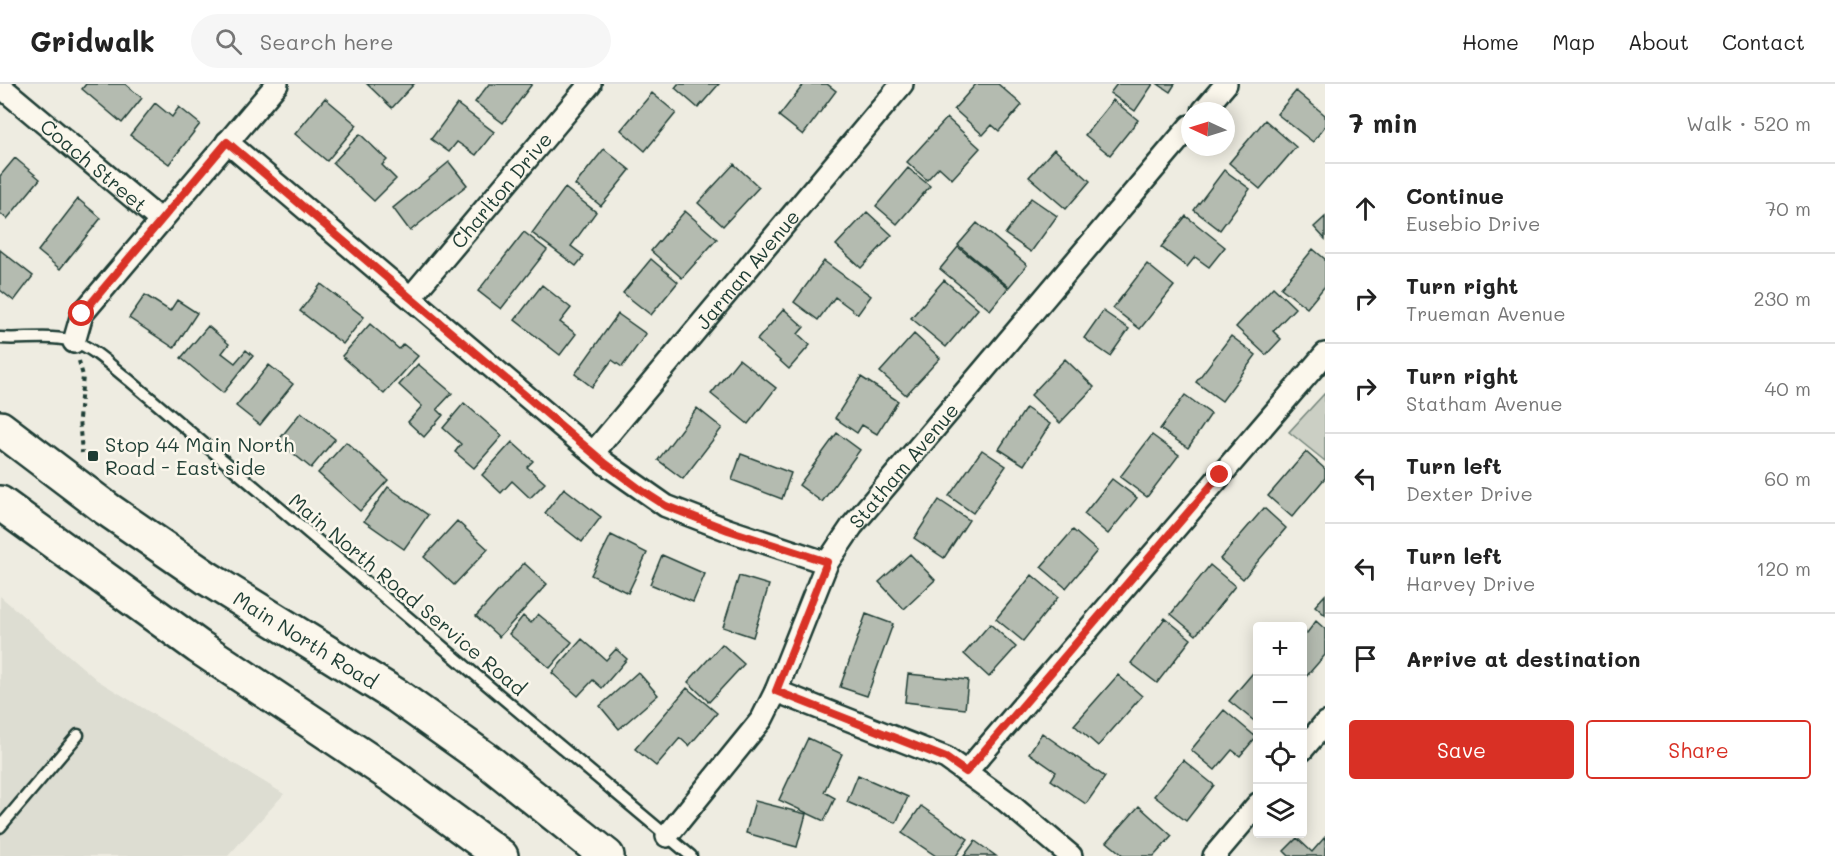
<!DOCTYPE html>
<meta charset="utf-8">
<style>
body{margin:0;font-family:Mali,sans-serif;background:#f6f6f6;color:#222}
.controls{position:absolute;right:18px;bottom:18px;display:grid;overflow:hidden;border-radius:6px;box-shadow:0 3px 15px #0003}
.controls button{width:54px;height:54px;display:grid;place-items:center;padding:0;border:0;border-bottom:2px solid #e0e0e0;background:#fff;color:#222;font:30px sans-serif}
.compass{position:absolute;left:1181px;top:18px;width:54px;height:54px;border-radius:50%;background:#fff;box-shadow:0 3px 15px #0003;rotate:274deg}
.stop{position:absolute;width:18px;height:18px;margin:-14px;border:4px solid #d93025;border-radius:50%;background:#fff}
.stop.end{background:#d93025;border-color:#fff;box-shadow:0 2px 6px #0008}
.list{margin:0;padding:0;list-style:none}
h2{display:flex;justify-content:space-between;align-items:center;height:78px;margin:0;padding:0 24px;font-size:26px}
h2 small{font-size:20px;font-weight:400;color:#767676}
.list li{display:grid;grid-template-columns:39px 1fr auto;gap:18px;align-items:center;box-sizing:border-box;height:90px;padding:0 24px;border-top:2px solid #e0e0e0}
.list b{display:block;font-size:22px;white-space:nowrap}
.list p{margin:0;font-size:20px;white-space:nowrap;color:#767676}
.list em{font-size:20px;font-style:normal;color:#767676}
.actions{display:flex;gap:12px;padding:18px 24px}
.actions a{flex:1;padding:14px 0;border:2px solid #d93025;border-radius:6px;text-align:center;font-size:21px;color:#d93025}
.actions .main{background:#d93025;color:#fff}
.icon{flex:none;width:33px;height:33px;fill:none;stroke:currentColor;stroke-width:2;stroke-linecap:round;stroke-linejoin:round}
.map{position:relative;flex:none;width:1325px;height:772px;overflow:hidden}
header{display:flex;align-items:center;gap:36px;box-sizing:border-box;height:84px;padding:0 30px;background:#fff;border-bottom:2px solid #e0e0e0}
header strong{font-size:28px}
nav{display:flex;gap:33px;margin-inline-start:auto;font-size:21px}
.search{width:420px;height:54px;background:#f6f6f6;display:flex;align-items:center;gap:15px;box-sizing:border-box;padding:0 21px;border-radius:33px;color:#767676;font-size:22px}
main{display:flex}
aside{flex:1;background:#fff}
.map>svg:first-child{display:block}
.built{fill:#ddddd2}
.green{fill:#cbcfc4;stroke:#75867c;stroke-width:1.5}
.building{fill:#b4bbb0;stroke:#1f3d34;stroke-width:1.5}
.lines{fill:none;stroke-linecap:round;stroke-linejoin:round}
.service-casing{stroke:#1f3d34;stroke-width:15}
.minor-casing{stroke:#1f3d34;stroke-width:26}
.trunk-casing{stroke:#1f3d34;stroke-width:38}
.path{stroke:#1f3d34;stroke-width:4;stroke-dasharray:4.5 4.5;stroke-linecap:butt}
.service{stroke:#fbf7ec;stroke-width:10}
.minor{stroke:#fbf7ec;stroke-width:21}
.trunk{stroke:#fbf7ec;stroke-width:33}
.route{stroke:#d93025;stroke-width:8}
.poi-dot{fill:#1f3d34;stroke:#fbf7ec;stroke-width:2}
.labels{text-anchor:middle;dominant-baseline:central;stroke-width:5;stroke-linejoin:round;paint-order:stroke}
.street-label{font-size:20px;fill:#1f3d34;stroke:#fbf7ec}
.poi-label{font-size:20px;fill:#1f3d34;stroke:#fbf7ec;text-anchor:start}
</style>
<header>
<strong>Gridwalk</strong>
<div class="search"><svg class="icon" aria-label="search" viewBox="0 0 24 24"><circle cx="10" cy="10" r="6"/><path d="M15 15l6 6"/></svg>Search here</div>
<nav><a>Home</a><a>Map</a><a>About</a><a>Contact</a></nav>
</header>
<main>
<div class="map">
<svg width="1325" height="772" viewBox="0 0 1325 772">
<rect width="100%" height="100%" fill="#eeece1"/>
<filter id="ink" filterUnits="userSpaceOnUse"><feTurbulence type="fractalNoise" baseFrequency=".0167" numOctaves="2"/><feDisplacementMap in="SourceGraphic" scale="12" xChannelSelector="R" yChannelSelector="G"/><feConvolveMatrix kernelMatrix="1 2 1 2 8 2 1 2 1" color-interpolation-filters="sRGB"/></filter>
<g filter="url(#ink)">
<path class="built" d="M0,512L97,596L284,710L228,772H0Z"/>
<path class="green" d="M1325,309V377L1289,348Z"/>
<path class="building" d="M86,0H125L142,14L122,39L82,5Z
M367,0H414L392,24Z
M489,0H532L503,39L475,18Z
M678,0H719L698,24L675,4Z
M804,0H827L836,7L803,51L779,32Z
M976,0H998L1022,21L999,47L992,41L983,51L954,25Z
M1117,0H1153L1135,27L1110,9Z
M1158,0H1175L1170,8Z
M1296,7L1325,31V42L1313,58L1277,30Z
M652,9L676,29L645,67L621,46Z
M325,14L357,41L327,77L295,50Z
M1113,16L1138,36L1110,71L1085,51Z
M155,19L172,33L179,23L200,40L169,80L130,51Z
M457,20L494,48L476,71L457,58L449,68L431,55Z
M947,34L980,64L952,95L939,83L927,96L907,78Z
M1265,36L1296,63L1260,105L1229,79Z
M360,50L387,76L382,81L396,95L374,117L333,79Z
M604,65L630,86L601,122L575,101Z
M1054,65L1090,97L1066,125L1029,93Z
M15,74L40,95L7,135L0,129V92Z
M449,78L467,101L410,147L393,124Z
M734,80L759,103L723,142L698,119Z
M908,84L930,102L897,140L876,122Z
M1224,86L1250,105L1220,146L1194,126Z
M565,104L596,128L571,162L584,172L576,182L532,149Z
M1031,114L1057,132L1031,168L1005,150Z
M78,115L101,134L60,185L38,167Z
M685,127L717,155L682,194L651,167Z
M867,128L892,151L861,184L836,161Z
M1186,132L1225,163L1209,183L1195,173L1187,183L1161,163Z
M1325,133V155L1314,143Z
M977,139L1027,181L1009,203L958,161Z
M524,148L547,166L501,225L478,207Z
M958,163L1008,204L990,226L940,185Z
M1313,165L1325,175V202L1307,224L1281,204Z
M0,166L33,192L14,217L0,206Z
M651,175L678,198L651,231L623,209Z
M824,177L871,212L858,230L835,213L818,236L794,218Z
M1147,180L1174,202L1140,245L1113,224Z
M944,196L978,225L946,263L911,234Z
M321,200L364,233L343,260L300,227Z
M542,201L571,224L560,238L576,250L560,271L515,236Z
M1273,203L1295,224L1273,247L1281,255L1266,271L1236,243Z
M145,211L170,227L177,216L197,229L174,264L129,234Z
M784,225L804,243L798,250L810,261L789,285L757,256Z
M1103,227L1129,245L1110,272L1084,254Z
M618,230L646,250L622,283L612,276L592,303L575,290Z
M370,240L399,265L403,260L418,272L384,310L342,272Z
M208,242L229,260L222,269L235,279L246,266L253,272L223,309L181,274Z
M914,250L940,274L906,311L880,288Z
M1231,252L1256,271L1222,317L1196,298Z
M739,275L776,304L748,340L711,310Z
M1065,275L1094,303L1060,339L1031,311Z
M418,280L452,309L437,325L443,331L424,353L408,338L422,322L399,301Z
M269,281L293,300L260,341L236,322Z
M861,293L898,317L877,350L862,341L857,349L835,334Z
M1185,311L1211,330L1188,364L1160,345Z
M464,319L502,352L474,384L455,368L461,360L443,344Z
M697,324L722,344L683,395L658,376Z
M1026,324L1050,340L1024,381L999,365Z
M301,328L335,355L311,384L278,357Z
M837,349L860,366L822,418L799,401Z
M1152,351L1179,371L1147,413L1120,393Z
M346,358L388,396L360,427L318,389Z
M512,358L533,377L527,383L545,399L530,414L512,397L501,409L482,391Z
M982,366L1006,382L973,429L949,412Z
M1306,368L1325,385V394L1292,433L1268,412Z
M741,370L791,389L782,415L732,396Z
M1112,395L1137,414L1108,450L1084,430Z
M388,403L428,431L404,465L364,437Z
M564,404L601,433L582,458L545,429Z
M939,416L969,436L944,474L914,454Z
M1264,424L1286,444L1243,495L1220,475Z
M457,437L488,465L454,501L424,473Z
M1073,446L1097,467L1066,504L1041,483Z
M611,451L647,469L628,509L591,491Z
M910,470L935,496L904,525L879,498Z
M662,471L705,490L693,518L650,500Z
M524,479L547,500L499,553L476,532Z
M1210,481L1235,502L1196,551L1171,530Z
M1032,491L1058,513L1023,557L996,535Z
M739,492L769,501L753,553L723,543Z
M1325,511V531L1315,522Z
M538,530L572,558L550,584L509,550L523,532L531,539Z
M866,530L893,540L867,612L840,603Z
M1165,534L1191,555L1157,599L1131,579Z
M1316,537L1325,545V571L1305,594L1302,591V545L1307,549Z
M990,540L1016,563L989,593L964,570Z
M582,555L606,576L616,565L627,575L602,604L593,596L578,612L552,589Z
M722,560L744,580L709,618L688,598Z
M1258,583V640L1229,617Z
M638,588L658,611L619,645L600,622Z
M908,590L968,596L965,625L905,618Z
M1118,591L1142,612L1098,662L1074,641Z
M687,604L717,629L689,662L680,654L656,682L635,665Z
M1224,626L1256,653L1240,672L1232,666L1215,686L1191,666Z
M1042,649L1105,693L1086,720L1051,696L1056,688L1029,669Z
M808,654L842,670L824,708L835,714L824,737L779,716Z
M1183,676L1214,701L1186,737L1154,712Z
M858,691L908,713L896,739L847,718Z
M755,717L806,730L797,763L746,749Z
M921,722L968,755L956,772H936L902,749Z
M1139,722L1172,752L1154,772H1124L1107,758Z
M1325,753V772H1289L1284,767L1297,754L1312,768Z
M975,757L996,772H964Z"/>
<g class="lines">
<defs>
<path id="service" d="M0,254C24,256 52,250 75,258C95,265 112,283 129,296L498,610L691,772
M0,743L78,651"/>
<g id="minor">
<path id="s1" d="M0,2L161,137"/>
<path d="M1203,27L1226,0"/>
<path d="M227,58L606,380L666,422L728,446L827,479"/>
<path id="s2" d="M411,213L590,0"/>
<path d="M74,258L82,230L277,0"/>
<path id="s3" d="M593,369L902,0"/>
<path d="M776,607L946,674L1006,717L1071,772"/>
<path d="M1302,666L1325,639"/>
<path d="M966,688L1325,270"/>
<path id="s4" d="M667,752L762,635L776,607L827,479L852,442L1190,42"/>
<path d="M1214,772L1258,720"/>
</g>
<g id="trunk">
<path id="s5" d="M0,344L107,425L207,494L397,612L488,677L607,772"/>
<path d="M0,419L199,563L391,691L501,772"/>
</g>
</defs>
<use href="#service" class="service-casing"/>
<use href="#minor" class="minor-casing"/>
<use href="#trunk" class="trunk-casing"/>
<path class="path" d="M79,277L83,292L79,335L82,369"/>
<use href="#service" class="service"/>
<use href="#minor" class="minor"/>
<use href="#trunk" class="trunk"/>
</g>
</g>
<g class="lines" filter="url(#ink)">
<path class="route" d="M82,230L227,58L606,380L641,406L666,422L728,446L827,478L776,607L946,674L966,688L1220,391"/>
</g>
<rect class="poi-dot" x="87" y="366" width="12" height="12" rx="3"/>
<g class="labels">
<g class="street-label">
<text stroke="none"><textPath href="#s1" startOffset="123">Coach Street</textPath></text>
<text stroke="none"><textPath href="#s2" startOffset="140">Charlton Drive</textPath></text>
<text stroke="none"><textPath href="#s3" startOffset="240">Jarman Avenue</textPath></text>
<text stroke="none"><textPath href="#s4" startOffset="444">Statham Avenue</textPath></text>
<text transform="translate(408 510) rotate(40)">Main North Road Service Road</text>
<text stroke="none"><textPath href="#s5" startOffset="372">Main North Road</textPath></text>
</g>
<g class="poi-label">
<text x="105" y="360">Stop 44 Main North<tspan x="105" dy="23">Road - East side</tspan></text>
</g>
</g>
</svg>
<div class="controls">
<button>+</button>
<button>−</button>
<button><svg class="icon" aria-label="locate" viewBox="0 0 24 24"><circle cx="12" cy="12" r="6"/><path d="M12 2v4M12 18v4M2 12h4M18 12h4"/></svg></button>
<button><svg class="icon" aria-label="layers" viewBox="0 0 24 24"><path d="M12 4l9 5-9 5-9-5zM3 14l9 5 9-5"/></svg></button>
</div>
<svg class="compass" viewBox="-18 -18 36 36"><path d="M0-13l5 13h-10z" fill="#e53935"/><path d="M0 13l5-13h-10z" fill="#767676"/></svg>
<div class="stop" style="left:82px;top:230px"></div>
<div class="stop end" style="left:1220px;top:391px"></div>
</div>
<aside>
<h2>7 min<small>Walk · 520 m</small></h2>
<ul class="list">
<li><svg class="icon" aria-label="ahead" viewBox="0 0 24 24"><path d="M12 20V5M6 11l6-6 6 6"/></svg><div><b>Continue</b><p>Eusebio Drive</p></div><em>70 m</em></li>
<li><svg class="icon" aria-label="right" viewBox="0 0 24 24"><path d="M7 20v-9h11M14 6l5 5-5 5"/></svg><div><b>Turn right</b><p>Trueman Avenue</p></div><em>230 m</em></li>
<li><svg class="icon" aria-label="right" viewBox="0 0 24 24"><path d="M7 20v-9h11M14 6l5 5-5 5"/></svg><div><b>Turn right</b><p>Statham Avenue</p></div><em>40 m</em></li>
<li><svg class="icon" aria-label="left" viewBox="0 0 24 24"><path d="M17 20v-9H6M10 6l-5 5 5 5"/></svg><div><b>Turn left</b><p>Dexter Drive</p></div><em>60 m</em></li>
<li><svg class="icon" aria-label="left" viewBox="0 0 24 24"><path d="M17 20v-9H6M10 6l-5 5 5 5"/></svg><div><b>Turn left</b><p>Harvey Drive</p></div><em>120 m</em></li>
<li><svg class="icon" aria-label="arrive" viewBox="0 0 24 24"><path d="M6 21V4h12l-3 4 3 4H6"/></svg><div><b>Arrive at destination</b></div></li>
</ul>
<div class="actions"><a class="main">Save</a><a>Share</a></div>
</aside>
</main>
